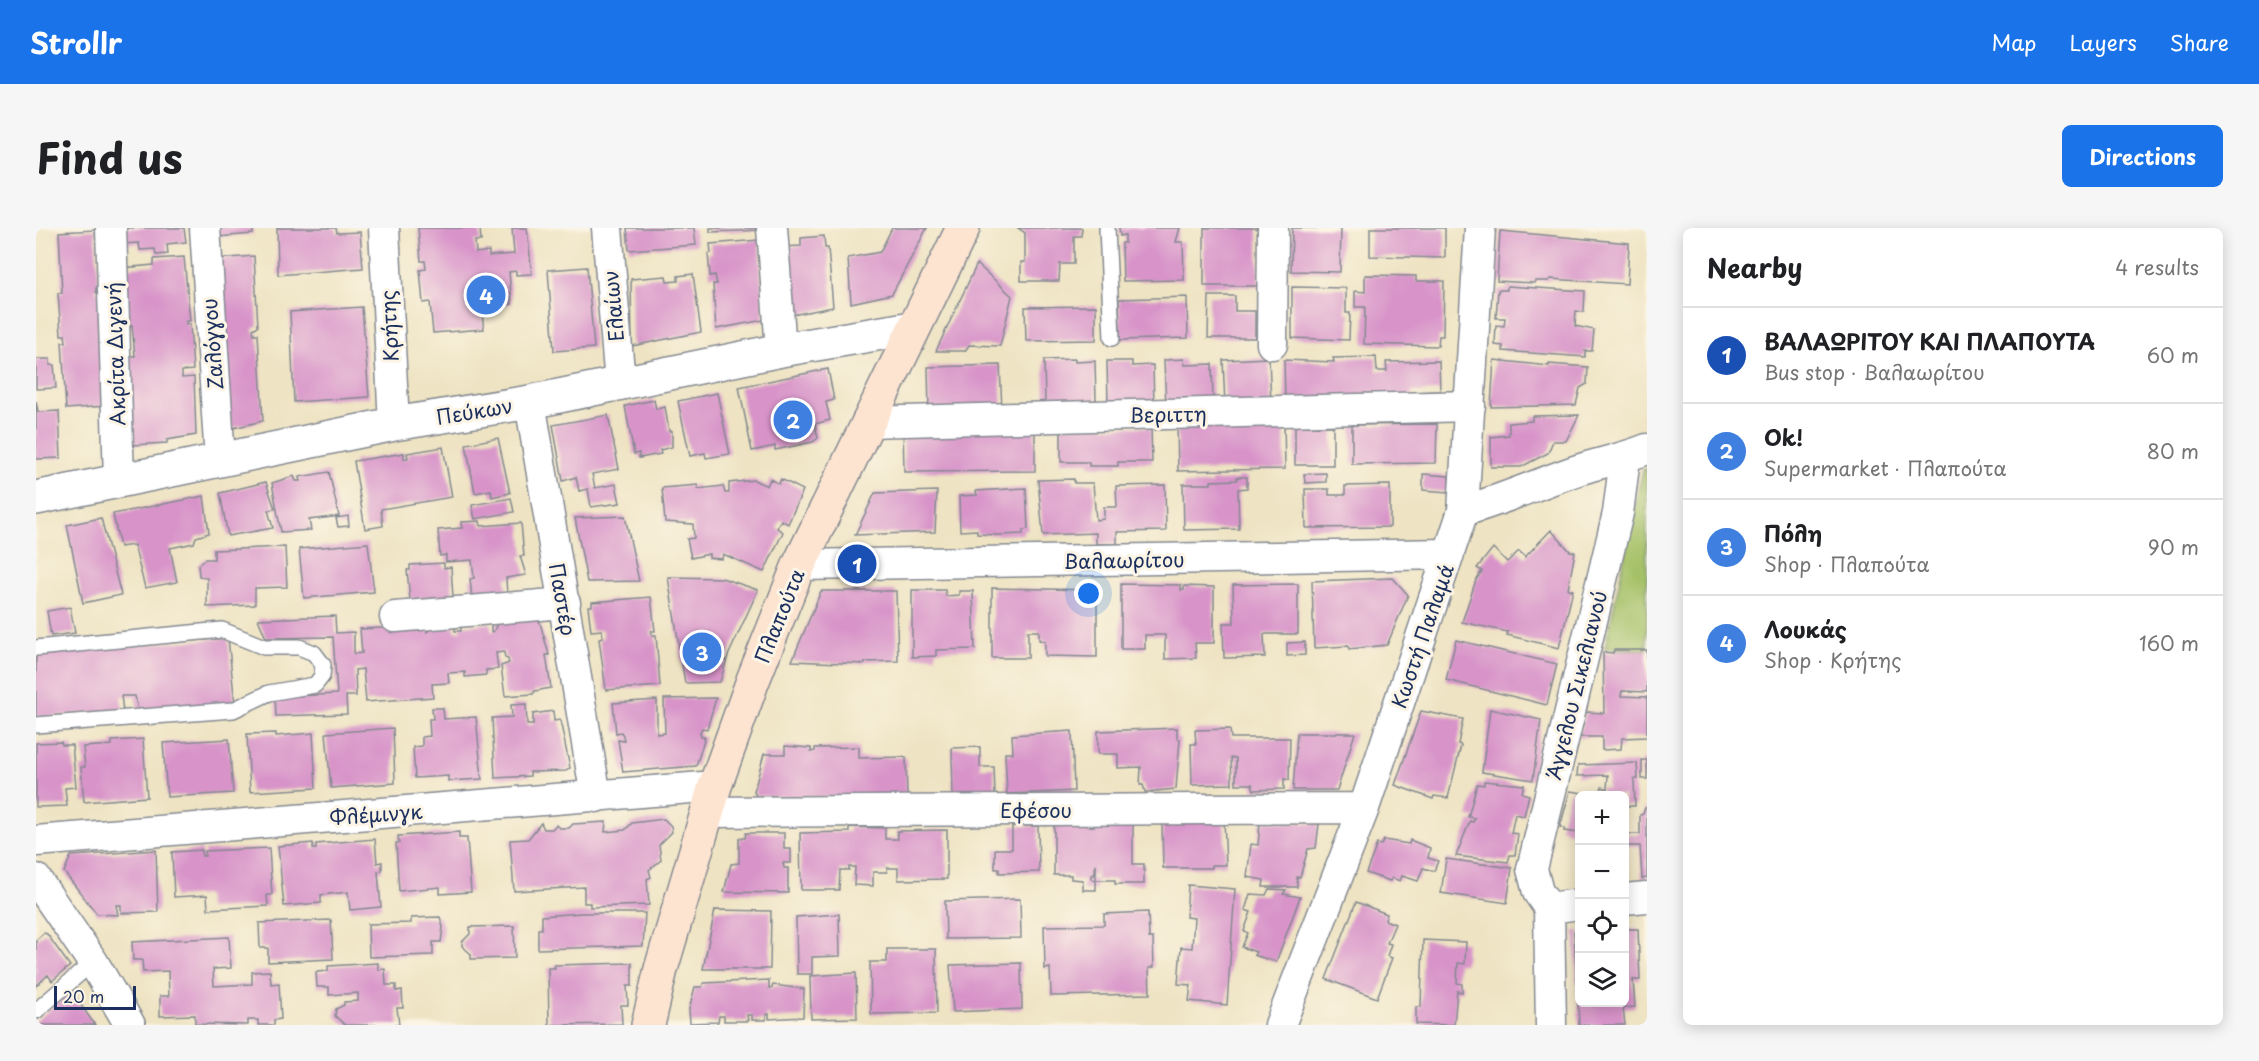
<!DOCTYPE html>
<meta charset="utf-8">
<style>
body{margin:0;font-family:"Playpen Sans",sans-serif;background:#f6f6f6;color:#202124}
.controls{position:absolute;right:18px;bottom:18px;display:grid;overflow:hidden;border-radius:9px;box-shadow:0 3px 15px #0003}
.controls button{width:54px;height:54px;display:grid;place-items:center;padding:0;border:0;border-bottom:2px solid #e0e0e0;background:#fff;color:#202124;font:30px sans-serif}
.scale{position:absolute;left:18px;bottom:15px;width:82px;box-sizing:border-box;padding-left:6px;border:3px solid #1b2f5e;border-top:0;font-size:16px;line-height:21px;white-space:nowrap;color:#1b2f5e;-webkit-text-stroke:4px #fcf5e5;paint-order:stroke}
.you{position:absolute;left:1053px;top:366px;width:21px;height:21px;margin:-15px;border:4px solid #fff;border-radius:50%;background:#1a73e8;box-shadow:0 0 0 9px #1a73e833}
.badge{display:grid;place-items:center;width:39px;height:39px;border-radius:50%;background:#1a73e8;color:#fff;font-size:20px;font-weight:700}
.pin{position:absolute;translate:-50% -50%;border:3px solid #fff;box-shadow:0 2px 6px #0006}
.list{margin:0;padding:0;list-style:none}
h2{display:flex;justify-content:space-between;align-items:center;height:78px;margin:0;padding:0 24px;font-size:26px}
h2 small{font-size:20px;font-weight:400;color:#757577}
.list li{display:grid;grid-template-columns:39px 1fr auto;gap:18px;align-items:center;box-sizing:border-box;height:96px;padding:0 24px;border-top:2px solid #e0e0e0}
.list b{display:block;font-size:22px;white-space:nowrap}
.list p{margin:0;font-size:20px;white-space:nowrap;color:#757577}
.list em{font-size:20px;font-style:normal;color:#757577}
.icon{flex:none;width:33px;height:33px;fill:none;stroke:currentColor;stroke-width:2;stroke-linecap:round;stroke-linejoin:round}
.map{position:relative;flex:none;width:1611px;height:797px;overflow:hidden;border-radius:9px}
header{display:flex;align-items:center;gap:36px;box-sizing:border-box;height:84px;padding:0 30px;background:#1a73e8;color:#fff}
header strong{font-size:28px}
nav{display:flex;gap:33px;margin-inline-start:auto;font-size:21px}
.intro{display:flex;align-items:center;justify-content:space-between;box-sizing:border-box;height:144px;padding:0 36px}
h1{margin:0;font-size:42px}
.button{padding:15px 27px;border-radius:9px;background:#1a73e8;color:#fff;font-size:21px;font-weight:700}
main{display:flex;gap:36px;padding:0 36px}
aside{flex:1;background:#fff;border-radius:9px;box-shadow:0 3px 15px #0003}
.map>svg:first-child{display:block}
.green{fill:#a5c167;stroke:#607862;stroke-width:1.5}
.building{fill:#d894c9}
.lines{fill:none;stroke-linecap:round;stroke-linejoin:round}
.service-casing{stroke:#848990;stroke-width:18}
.minor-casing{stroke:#848990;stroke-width:33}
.tertiary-casing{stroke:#848990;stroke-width:36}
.secondary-casing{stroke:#848990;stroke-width:36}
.service{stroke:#fff;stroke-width:15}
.minor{stroke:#fff;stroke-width:30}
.tertiary{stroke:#fff;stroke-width:33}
.secondary{stroke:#fde4d1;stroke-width:33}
.labels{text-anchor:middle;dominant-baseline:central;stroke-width:6;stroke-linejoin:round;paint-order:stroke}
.street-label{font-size:20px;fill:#1b2f5e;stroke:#fcf5e5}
</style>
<header>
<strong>Strollr</strong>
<nav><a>Map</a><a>Layers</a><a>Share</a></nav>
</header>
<div class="intro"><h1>Find us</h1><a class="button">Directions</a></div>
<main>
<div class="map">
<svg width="1611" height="797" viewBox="0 0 1611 797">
<rect width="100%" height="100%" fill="#fcf5e5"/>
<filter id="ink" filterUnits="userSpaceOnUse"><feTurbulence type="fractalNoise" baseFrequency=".0167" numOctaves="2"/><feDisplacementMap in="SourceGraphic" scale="12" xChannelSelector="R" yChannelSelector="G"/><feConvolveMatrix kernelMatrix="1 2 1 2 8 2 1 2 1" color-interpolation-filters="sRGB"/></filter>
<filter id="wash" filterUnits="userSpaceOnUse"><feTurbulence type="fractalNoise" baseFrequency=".008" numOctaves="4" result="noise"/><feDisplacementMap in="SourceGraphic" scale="24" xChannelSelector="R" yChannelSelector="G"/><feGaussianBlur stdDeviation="1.35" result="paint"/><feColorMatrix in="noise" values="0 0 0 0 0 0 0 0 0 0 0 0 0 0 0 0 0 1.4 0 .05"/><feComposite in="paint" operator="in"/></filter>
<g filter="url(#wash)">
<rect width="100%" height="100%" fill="#eee3c2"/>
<path class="green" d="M1607,241H1611V422L1569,420Z"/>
<g id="blocks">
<path class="building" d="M84,0H148L150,14L131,16L132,26L120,27L119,21L104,22L103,15L85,16Z
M181,0H217V6L181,9Z
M241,0H300L301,5L324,4L327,40L242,47Z
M382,0H444L445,13H439L440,25L453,23V28L478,26L476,0H491L496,46L480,47V43L473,44L476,76L445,79L448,101L397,105L394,74L387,75L384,42L390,41L389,33H385Z
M591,0H658L660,17L593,22Z
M674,0H726V2L674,4Z
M856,0H891L856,66L815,75L812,30L844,24Z
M982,0H1046L1045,8H1038V36H1024L1023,53H985V34H989V5Z
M1083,0H1144L1140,14H1147L1148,52L1087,53L1086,15H1089V7L1084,8Z
M1168,0H1222L1223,58H1168Z
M1256,0H1305L1304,44L1255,43Z
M1334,0H1409V30L1334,28Z
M59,2L63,60H60V64H63L66,106L63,107V115H66L70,178L30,181L26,114H30L29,107H25L22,65H26L23,4Z
M1464,3L1593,15L1591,56L1514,51L1513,53H1499V55L1461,53Z
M788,8L789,20H792L797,79L751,88L745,19L765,18V10Z
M723,12L728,92L680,101L677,56H681L679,47L674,48L672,26L675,25L674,16Z
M218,28L222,98L217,101L218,106H222L227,193L193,201L180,31Z
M148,29L154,93H150V96H154L157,142L146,143V150L158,149L160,207L131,212V215L96,217L92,128H99L96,98L91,99L86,40L118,37V31Z
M941,36L976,68L964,118L933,117L929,123H900Z
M551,39L558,120L518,123L512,42Z
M657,46L665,104L596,118L595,51L630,48L631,54L642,53V48Z
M1329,47L1380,48V53H1408L1407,108H1403L1402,118L1328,116L1329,79H1319V63L1329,64Z
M1471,58L1549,63L1548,84L1540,83L1539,98L1558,102L1556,123H1549V129L1467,123V118L1459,117L1460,97L1468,98L1469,90H1460L1462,62H1471Z
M1256,59L1310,60V85H1314L1313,112L1256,110Z
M1173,68H1199V83H1219V110H1172Z
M1151,69L1152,110L1084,112L1083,71Z
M1060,78V112L990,113L989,79Z
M326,79L333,169L258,174L254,84Z
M1340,129L1341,143H1351L1350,134L1403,133L1404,163L1376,164V173L1249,172L1248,132L1298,134L1297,130Z
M1233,130L1235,176L1189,177L1187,132Z
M0,131H14V137H18L20,160L0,161Z
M1039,131V134L1059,133L1060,173L1009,175L1008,132Z
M1148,131L1149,137L1176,136L1177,176L1130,178L1128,132Z
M1458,132L1513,138V136L1552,139L1551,156L1544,160L1540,177L1455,179Z
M1071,133H1096V138L1117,137L1118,178L1072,176Z
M964,137L966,183L893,185L892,139Z
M792,141L798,172L790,174L794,192L779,196L782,210L777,214L739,222V218L716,223L703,159Z
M681,165L694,226L670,230L669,225L654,228L642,173Z
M618,172L620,181L629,179L633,203H636V219L624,222L625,226L603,230V225L598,226L589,178Z
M0,173L2,184L23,183L25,230L0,231Z
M572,187L583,241L556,246L559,260L580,256L584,275L555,279L552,261L543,263L540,249L527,253L517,197Z
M1543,187L1530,213H1517L1512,225L1485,239H1455V209L1473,207V195L1496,193V188Z
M1248,193L1249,241L1142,243L1141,195Z
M1401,196L1400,235L1316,236V197Z
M999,198V243L868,244L867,199Z
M1025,198L1115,199L1116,234H1082V238H1053V234H1025Z
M1259,198H1297V237H1259Z
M462,210L474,265L456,269L455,262L439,265L430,216Z
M407,219L416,269L345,281L347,298L329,301L318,233L368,225V231L372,230L371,225Z
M293,244L303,288L273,292L275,302L245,304L236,255L258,248L260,253H264L263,249Z
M1290,245V254L1269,255L1268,246Z
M1387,246L1413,248V264L1387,262Z
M1201,249H1211V260L1202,261L1203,301L1148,302L1147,256H1175V253L1201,252Z
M734,251L743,256L745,251L767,262L752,296L745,292L741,300L747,304L728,344L687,326L686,331L673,330V326L655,330L651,311L658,310L657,296L629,294L626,260L662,257V261L687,258L689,265H693V255L718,252L731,258Z
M1038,251V255H1057L1060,292L1068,291V279H1081L1080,258L1129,257L1130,303L1081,304V316H1060V305L1007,307L1002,252Z
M230,254L239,281L232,282L237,300L192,308L184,265Z
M1354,257V299L1270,300L1269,261H1293V267H1309V258Z
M990,260L992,301L987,302V306L962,307L941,306V302L924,303L923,268L941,267L940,263Z
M901,263L899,304L819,307L839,265Z
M168,268L173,305L160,309L158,315L134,320L141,354L109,360L98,317L84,319L77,286Z
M475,270L478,284L439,291L436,277Z
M312,288L313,298L302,299L300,290Z
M589,288L603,353L551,354L539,290Z
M65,290L85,367L47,375L31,297Z
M444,293L445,298L485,295L488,328H484L490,347L470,350L471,368L436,370L434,351L438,350L436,332L410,334V327L404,328L402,302L426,300L425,294Z
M1515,302L1534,323L1539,324L1532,361L1537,362L1523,420L1471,407L1472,404L1426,394L1440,352L1446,343L1441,340L1457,320L1471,334L1483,323L1489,329Z
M332,315L338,364L268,370L263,321Z
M249,319L251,359L219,360V377L171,379V350L163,348L162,337L169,331H178V322Z
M408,335V340L415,339L417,369L374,372L371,342H374V337Z
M632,349L686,350L722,362L692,428L684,454L649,455Z
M1357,350L1372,367L1351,417L1313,421L1312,418L1278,420L1276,353Z
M1085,356L1145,357V362H1148V358L1178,359V415H1159L1160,430L1129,431V407H1109V421H1085Z
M1262,356V406H1228L1229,429L1188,430L1187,395H1198L1197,357Z
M956,360L1061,362V429L1009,428V413L1003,412V403H992V430H956Z
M876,362H909L910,368L923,367V363H937L939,421L900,422V428L876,429Z
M785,363H860L862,433L829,434V436L756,433Z
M615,369L619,403H615L616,407H620L624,458L570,462L563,411L567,410L566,402L555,403L552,378H556V374Z
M34,379L39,405L15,408L11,383Z
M299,388L300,405L318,404V426L326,425L324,401L390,398L391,404L394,401L419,398V403H425V398L455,395V404L458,403L462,393L503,391L513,427H510L515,460L499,463L497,466L469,468L465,438L473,435L472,431L469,430L468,424L460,425L462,441L450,442V447L429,449V444L412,445L413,455L396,456L397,469L330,474L327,441L319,442L320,468H310L311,486L240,488L239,469L301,466L297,409L230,410L222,391Z
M192,410L199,476L102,482L99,468H85L87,483L0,489V425Z
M1420,412L1521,436L1511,477L1410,452Z
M1269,414V427L1251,428V415Z
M1578,422H1611V464L1586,463L1585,468L1611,469V509L1586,510L1585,521L1566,522V509H1543L1550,484L1568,485L1567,424L1577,425Z
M680,470L671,501L666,500L664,504L665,509H669L660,538L587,544L582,512L588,513L587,507L585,504L580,505L577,475L621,472V506L629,505L628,471Z
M490,476L491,497H497V486L517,483L518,493L524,492L534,540L530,543L494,544V548L459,550L456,490L476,489L475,477Z
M396,480H407L408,491L440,489L446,551L412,553V548L379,550L377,519L386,518V509L394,508L393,491H397Z
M1454,481L1505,492L1497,552L1446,544Z
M1385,483L1427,491L1422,516L1425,517L1412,570L1398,568L1397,571L1359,557Z
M357,500L359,555L295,560L290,505Z
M1141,500V511H1144L1140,561L1109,564L1107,557H1104L1105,539L1082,540V526H1062V503Z
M1194,501L1195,510H1254L1253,552L1248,551V561L1218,562L1216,556H1200V530H1195L1196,556L1156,557L1155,516H1160L1159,502Z
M1036,503L1038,563L971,566L969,525H977L976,507Z
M240,505V508L277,505L280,560L214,564L211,506Z
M1261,505H1319L1301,562H1257Z
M107,511L111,569L48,574L45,539H49L47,519L76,517V513Z
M193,511L197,565L131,569L127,515Z
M25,514L26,517H36L40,559L29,560L31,578L0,579V515Z
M749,518L775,520V524L779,523V520L823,519V530L870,529L871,571L720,568L718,563L728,526H749Z
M944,519V539H958L959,569L917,570L916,520Z
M1606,532H1611V551H1606Z
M1601,535L1602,551H1598L1599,578H1588V567H1563L1566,559L1571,561L1572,547L1541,548L1542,537Z
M1448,553L1488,557L1486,565L1493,567L1488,588L1479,586L1475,605L1482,606L1479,627H1474L1472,634L1420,628L1434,593L1437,594L1439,590L1432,589L1441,556L1448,557Z
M1534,563L1554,566L1544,567V605L1528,603L1529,600L1524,599Z
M1609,580H1611V650L1606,651L1604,618H1588V606H1604V587L1607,586Z
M628,591L635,598L636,604L623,617L625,632L613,642L615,649L611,651L613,677L554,679V675H548V659L478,663L474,612L492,611L505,595L508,601H516L520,597L523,600H533L537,596L570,594L569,604L589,602L596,595Z
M1188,592L1190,637H1176V640H1127L1126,593Z
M1229,593L1283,596L1280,620L1272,621L1264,649H1261V659H1227L1228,652L1211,649L1215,616L1222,617L1224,595L1229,596Z
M1058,594H1097V636H1108V656H1079V652H1060V636L1058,647H1055V651L1060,652V662H1047V652L1035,651V647H1018V595H1053L1054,598H1058Z
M976,598H1002L1003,644L963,645V641H959V621H976Z
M813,599L849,600V611H862L861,603L911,602V651L862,652V640H851V644H837V658L818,657L819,639H813V642H804L803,662H765L764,605L813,604Z
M423,604V610H431L435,664L404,666V659L363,663L360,615H363L362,608Z
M710,605H748V621H755V635H747L748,640H752V665L688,664L695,636L703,635V610H709Z
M339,611L341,635L346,634V643L342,644L345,679L314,682L312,664L285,667V675L248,678L242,618L277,615V621H280V616Z
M1348,612L1373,616L1374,612L1394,620L1392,630L1402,633L1398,643L1387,640L1382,653L1366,648L1364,653L1356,650L1354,653L1330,645L1341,616L1345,617Z
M233,620L236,667H231L232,678L172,681L171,667L138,669L136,624L166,622V628H169V623Z
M120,622L122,684L85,685V677H80L82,687L61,686L28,644L35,628Z
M1410,631L1476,640L1471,675L1405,665Z
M1152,657L1199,661L1191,777L1153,773L1155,757L1142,756L1145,719L1156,720L1158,690L1150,689Z
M1233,661L1250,662L1247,666L1264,669L1240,734L1218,727L1220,724L1206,719L1212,705L1208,703L1215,684L1209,682L1214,666L1230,667Z
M984,671L985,710L910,711L909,673Z
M1320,674L1351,686L1349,692L1359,696L1351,715L1355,716L1351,728L1356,730L1341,770L1290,751Z
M679,682L735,683L734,741H667Z
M1112,684L1113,710H1117L1118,739L1113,740L1114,766L1015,768L1014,740L1009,741L1008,698L1068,697V686Z
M545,685H609L607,718L502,721V701H506V688Z
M803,686L804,728L776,729V746H761L760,689Z
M404,689L407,699L405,714H397V727L333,729L332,696L375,695V690Z
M295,692L297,731L232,734V720H224L223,695Z
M478,698L479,730L435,731V726L426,718V714L434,706V699Z
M1588,701H1602L1604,752H1597L1599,779L1587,780L1589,797H1543L1542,774H1588Z
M1538,703H1544V774H1542Z
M8,705L11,706L34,738L16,753L12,747L0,758V712Z
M193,709L195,740L177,741L178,758L216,756V744L234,743L235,756L243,755L245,791L238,792V797H222V792H212V797L159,796V787L124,788V768H133L132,743L107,744L106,732H97L96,714Z
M1387,712L1430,714L1429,736L1422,735L1421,755L1426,756V764L1421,763L1418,797L1380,796V779H1385Z
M851,721H900L901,785L835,786L834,734H851Z
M342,735V742L349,741L350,757H360V763L366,762L367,780H361L363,797H309L299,788L300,781L308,777V774L322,773V765L293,767V759H281L280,744L292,743V738Z
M596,735V758H591L592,777H585L586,796L513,797L512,740H519L518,737Z
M985,735L986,781L917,784L914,737Z
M820,745L821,790L775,791L774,748Z
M733,752V760H736L737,757L768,761L767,789L733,791V786L730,787V792H716V787H711L712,793H688V788H683L682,794L654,795L653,781L659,759H666L668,755Z
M35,763L59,797H2L0,793Z"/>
</g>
</g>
<g filter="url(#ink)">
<use href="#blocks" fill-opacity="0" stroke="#848990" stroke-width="1.5"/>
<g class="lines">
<defs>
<path id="service" d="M1071,0L1076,110
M0,420L186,402L228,419H263L278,425L287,437L286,448L279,457L233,465L197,482L0,497
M0,783L57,734"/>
<path id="minor" d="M75,0L83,251
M169,0L184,232
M348,0L358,196
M571,0L584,156
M736,0L745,122
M1236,116L1237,0
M494,174L560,569
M831,194L1434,178
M1427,283C1467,272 1505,254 1545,241C1567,234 1589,230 1611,221
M763,337L1413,326
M359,389L529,375
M672,584L1328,580
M0,613L679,558
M0,651L57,734L94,797
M1588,671L1611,669
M1513,680L1502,664L1496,641L1582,285L1589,230
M1513,680L1515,797
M1513,680L1544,676
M1244,797L1328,580L1427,283L1444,0"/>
<path id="tertiary" d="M0,270L358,196L494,174L745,122L876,100"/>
<path id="secondary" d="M612,797L625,741L679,558L717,452L763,337L927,0"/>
</defs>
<use href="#service" class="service-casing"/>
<use href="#minor" class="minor-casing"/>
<use href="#tertiary" class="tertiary-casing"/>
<use href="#secondary" class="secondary-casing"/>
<use href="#service" class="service"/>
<use href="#minor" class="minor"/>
<use href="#tertiary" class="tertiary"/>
<use href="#secondary" class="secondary"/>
</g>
</g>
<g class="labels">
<g class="street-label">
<text transform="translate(577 78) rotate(-95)">Ελαίων</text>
<text transform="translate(353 98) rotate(-93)">Κρήτης</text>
<text transform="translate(176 116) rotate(-94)">Ζαλόγγου</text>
<text transform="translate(79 126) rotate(-92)">Ακρίτα Διγενή</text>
<text transform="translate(438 183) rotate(-9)">Πεύκων</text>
<text transform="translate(1132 186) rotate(-1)">Βεριττη</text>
<text transform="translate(1088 332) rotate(-1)">Βαλαωρίτου</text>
<text transform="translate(527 371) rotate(80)">Παστέρ</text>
<text transform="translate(743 388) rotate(-68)">Πλαπούτα</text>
<text transform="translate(1386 408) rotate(-71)">Κωστή Παλαμά</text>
<text transform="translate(1540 457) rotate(-76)">Άγγελου Σικελιανού</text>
<text x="1000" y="582">Εφέσου</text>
<text transform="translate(340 586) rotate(-4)">Φλέμινγκ</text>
</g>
</g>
</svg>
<div class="controls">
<button>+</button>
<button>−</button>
<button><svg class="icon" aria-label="locate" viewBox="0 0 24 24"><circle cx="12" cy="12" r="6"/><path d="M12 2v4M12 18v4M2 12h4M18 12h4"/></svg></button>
<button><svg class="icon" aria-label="layers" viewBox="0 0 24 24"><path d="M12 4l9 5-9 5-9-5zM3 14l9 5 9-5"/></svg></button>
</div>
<div class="scale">20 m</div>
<div class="you"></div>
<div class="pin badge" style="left:821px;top:336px;background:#1a4fb4">1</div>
<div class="pin badge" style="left:757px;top:192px;background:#3f7fe0">2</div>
<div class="pin badge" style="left:666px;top:424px;background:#3f7fe0">3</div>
<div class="pin badge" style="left:450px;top:67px;background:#3f7fe0">4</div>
</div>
<aside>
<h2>Nearby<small>4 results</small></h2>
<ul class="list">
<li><span class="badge" style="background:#1a4fb4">1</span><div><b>ΒΑΛΑΩΡΙΤΟΥ ΚΑΙ ΠΛΑΠΟΥΤΑ</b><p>Bus stop · Βαλαωρίτου</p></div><em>60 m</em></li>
<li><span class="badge" style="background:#3f7fe0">2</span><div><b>Ok!</b><p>Supermarket · Πλαπούτα</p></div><em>80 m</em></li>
<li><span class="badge" style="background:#3f7fe0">3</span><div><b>Πόλη</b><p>Shop · Πλαπούτα</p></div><em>90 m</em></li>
<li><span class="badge" style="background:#3f7fe0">4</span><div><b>Λουκάς</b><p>Shop · Κρήτης</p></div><em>160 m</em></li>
</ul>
</aside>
</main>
